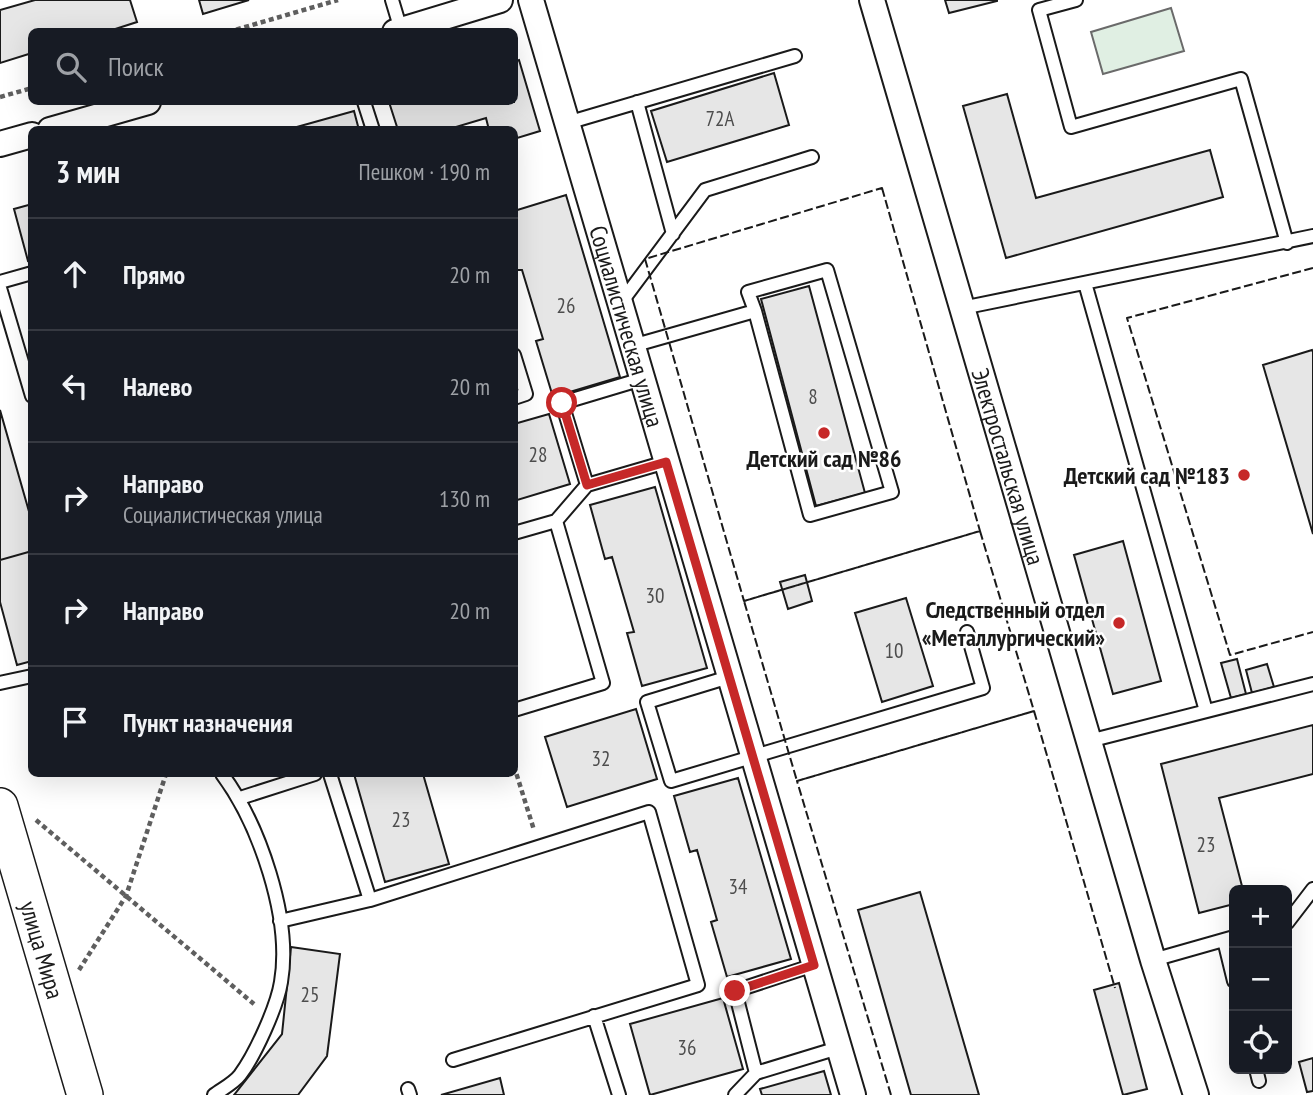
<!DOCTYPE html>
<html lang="ru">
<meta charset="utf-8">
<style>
body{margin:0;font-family:"PT Sans Narrow",sans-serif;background:#20242c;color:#f1f3f6}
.controls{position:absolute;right:21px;bottom:21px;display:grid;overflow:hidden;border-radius:10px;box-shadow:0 7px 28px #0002}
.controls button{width:63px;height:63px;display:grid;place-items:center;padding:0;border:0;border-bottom:2px solid #363941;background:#171b24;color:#f1f3f6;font:35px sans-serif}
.stop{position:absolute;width:21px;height:21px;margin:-16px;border:5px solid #c62828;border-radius:50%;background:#fff}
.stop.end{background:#c62828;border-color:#fff;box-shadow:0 2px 7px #0008}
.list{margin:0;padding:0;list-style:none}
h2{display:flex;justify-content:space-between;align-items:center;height:91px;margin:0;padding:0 28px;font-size:30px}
h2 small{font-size:23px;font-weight:400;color:#9ea1a6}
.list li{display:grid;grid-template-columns:46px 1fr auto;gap:21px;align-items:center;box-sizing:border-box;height:112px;padding:0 28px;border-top:2px solid #363941}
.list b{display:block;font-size:26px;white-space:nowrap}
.list p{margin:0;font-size:23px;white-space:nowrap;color:#9ea1a6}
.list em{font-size:23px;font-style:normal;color:#9ea1a6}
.icon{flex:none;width:38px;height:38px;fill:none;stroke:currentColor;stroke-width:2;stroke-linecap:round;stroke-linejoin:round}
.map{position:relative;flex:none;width:1313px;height:1095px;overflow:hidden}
.search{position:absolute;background:#171b24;box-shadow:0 7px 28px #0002;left:28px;top:28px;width:490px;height:77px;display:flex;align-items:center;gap:18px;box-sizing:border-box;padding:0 24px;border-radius:10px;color:#9ea1a6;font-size:26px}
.panel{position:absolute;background:#171b24;box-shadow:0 7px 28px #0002;left:28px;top:126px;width:490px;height:651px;border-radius:10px}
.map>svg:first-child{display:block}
.green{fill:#e0efe3;stroke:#6a6a6a;stroke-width:2}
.building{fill:#e6e6e6;stroke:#1a1a1a;stroke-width:2}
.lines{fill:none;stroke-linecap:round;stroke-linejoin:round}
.lane-casing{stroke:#1a1a1a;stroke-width:16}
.street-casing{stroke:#1a1a1a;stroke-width:28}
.secondary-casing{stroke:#1a1a1a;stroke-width:38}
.path{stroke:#5f5f5f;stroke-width:4.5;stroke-dasharray:5 3.5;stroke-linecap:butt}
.lane{stroke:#fff;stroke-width:12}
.street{stroke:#fff;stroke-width:24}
.secondary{stroke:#fff;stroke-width:35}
.fence{stroke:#1a1a1a;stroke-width:2;stroke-dasharray:9 3.5;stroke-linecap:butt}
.route{stroke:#c62828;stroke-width:9}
.poi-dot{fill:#c62828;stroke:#fff;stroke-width:2.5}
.labels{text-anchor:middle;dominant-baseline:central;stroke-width:5;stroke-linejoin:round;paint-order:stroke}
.number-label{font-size:21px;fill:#4d4d4d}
.street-label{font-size:24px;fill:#1a1a1a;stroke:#fff}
.poi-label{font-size:24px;font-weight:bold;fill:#1a1a1a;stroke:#fff;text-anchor:end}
</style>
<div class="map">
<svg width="1313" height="1095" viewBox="0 0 1313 1095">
<rect width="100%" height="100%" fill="#fff"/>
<path class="green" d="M1171,8L1184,51L1103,74L1091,32Z"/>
<path class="building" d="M35,0H130L137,22L106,32H32V53L0,63V10Z
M199,0H249L203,14Z
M945,0H997V1L949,13Z
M519,60L540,131L514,139V130H489L486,118L446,130H398L389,102H514V62Z
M774,73L789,125L667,162L651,111Z
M1007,94L1036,198L1210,150L1223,197L1006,258L963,106Z
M354,111L359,130H286Z
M566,195L620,377L553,397L536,341L543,339L522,270H514V211Z
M32,204V260L28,261L14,209Z
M809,286L865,493L816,506L761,299Z
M1312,350L1313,352V534L1263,365Z
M0,410L32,522V551L0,560Z
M549,414L570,484L514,501V424Z
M655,487L707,668L642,686L627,633L634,632L612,557L605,559L590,505Z
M1123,541L1161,681L1113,694L1074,555Z
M32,551V661L17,665L0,602V560Z
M805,575L812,601L788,609L780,582Z
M906,598L933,686L882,702L855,613Z
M1237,659L1246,694L1231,698L1221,663Z
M1267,664L1274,687L1252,693L1246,670Z
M636,709L657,779L567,807L545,737Z
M1313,725V774L1219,798L1243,890H1234V904L1199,913L1161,764Z
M354,774H423L449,864L385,882Z
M738,778L791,959L727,977L711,922L717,920L697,850L690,852L674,796Z
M920,892L979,1095H911L858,910Z
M291,947L340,954L327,1056L298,1095H234L282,1034Z
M1119,983L1147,1089L1123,1095L1094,990Z
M723,998L743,1069L650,1095L630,1024Z
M1313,1058V1091L1307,1092L1299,1062Z
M824,1071L831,1095H762L760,1089Z
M500,1078L504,1095H441Z"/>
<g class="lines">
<defs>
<path id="lane" d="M392,0L401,30
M1076,0L1039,10L1071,127L1241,79L1287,243
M364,102L373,130
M637,102L673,234
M567,123L795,56
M0,282L32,273
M1085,283L1206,711
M0,288L32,396
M620,304L705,190L812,157
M962,308L1313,236
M632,346L755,311L810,515L892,492L827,270L748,292L755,311
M514,355L526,394L514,398
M642,379L562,403L587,485L666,462
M556,521L587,485
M514,533L556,521L603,683L514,710
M729,677L647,702L671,781L983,688L967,632
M0,683L32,676
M1089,741L1313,684
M240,798L315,774
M370,900L649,812L698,985L453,1060
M280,921L370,900L330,774
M1287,923L1313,889
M1224,940L1234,981
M1153,960L1234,937
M594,1016L619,1095
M1256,1069L1259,1081
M756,1073L735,991L814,965
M408,1089L410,1095
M214,1095C222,1089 234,1083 240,1075C255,1055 277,1007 281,982C292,918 259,824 222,774
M735,1095L756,1073L838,1048"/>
<g id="street">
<path id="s1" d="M531,0L853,1095"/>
<path id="s2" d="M872,0L1153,960L1196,1095"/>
<path d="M395,32L500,0"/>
<path d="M50,130L148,102"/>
<path d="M0,144L32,135"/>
</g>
<g id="secondary">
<path id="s3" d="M0,806L85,1095"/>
</g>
</defs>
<use href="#lane" class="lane-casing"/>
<use href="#street" class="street-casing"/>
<use href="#secondary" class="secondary-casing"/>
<path class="path" d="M228,32L338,0
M0,97L32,88
M514,766L534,830
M36,820L254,1004
M79,970L126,896L166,774"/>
<use href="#lane" class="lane"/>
<use href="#street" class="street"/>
<use href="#secondary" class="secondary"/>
<path class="fence" d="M882,188L980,531L744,601L645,259Z
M1313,268L1127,318L1230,655L1313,632
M980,531L1034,711L797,781L744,601Z
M891,1095L797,781L1034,711L1115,988"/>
</g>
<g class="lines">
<path class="route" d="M562,403L587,485L666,462L814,965L735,991"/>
</g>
<g class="poi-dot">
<circle cx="824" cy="433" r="7"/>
<circle cx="1244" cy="475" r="7"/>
<circle cx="1119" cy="623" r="7"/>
</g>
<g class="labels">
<g class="number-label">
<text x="720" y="118">72А</text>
<text x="566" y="305">26</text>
<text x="813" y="396">8</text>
<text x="538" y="454">28</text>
<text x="655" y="595">30</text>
<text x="894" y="650">10</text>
<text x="601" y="758">32</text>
<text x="401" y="819">23</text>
<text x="1206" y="844">23</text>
<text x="738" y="886">34</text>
<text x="310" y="994">25</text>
<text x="687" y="1047">36</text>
</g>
<g class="street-label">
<text stroke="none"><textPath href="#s1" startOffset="340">Социалистическая улица</textPath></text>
<text stroke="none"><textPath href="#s2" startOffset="486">Электростальская улица</textPath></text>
<text stroke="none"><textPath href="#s3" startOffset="150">улица Мира</textPath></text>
</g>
<g class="poi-label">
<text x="824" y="458" text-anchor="middle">Детский сад №86</text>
<text x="1230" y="475">Детский сад №183</text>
<text x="1105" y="609">Следственный отдел<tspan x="1105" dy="28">«Металлургический»</tspan></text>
</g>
</g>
</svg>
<div class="controls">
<button>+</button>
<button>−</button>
<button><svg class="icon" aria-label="locate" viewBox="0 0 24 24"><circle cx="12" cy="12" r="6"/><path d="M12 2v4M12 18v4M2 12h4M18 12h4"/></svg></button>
</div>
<div class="stop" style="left:562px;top:403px"></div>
<div class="stop end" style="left:735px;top:991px"></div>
<div class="search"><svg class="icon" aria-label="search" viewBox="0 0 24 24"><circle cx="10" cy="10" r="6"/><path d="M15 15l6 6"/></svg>Поиск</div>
<section class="panel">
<h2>3 мин<small>Пешком · 190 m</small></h2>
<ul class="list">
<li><svg class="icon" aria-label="ahead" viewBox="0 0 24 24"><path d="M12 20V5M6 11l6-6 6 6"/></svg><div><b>Прямо</b></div><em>20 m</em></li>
<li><svg class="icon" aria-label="left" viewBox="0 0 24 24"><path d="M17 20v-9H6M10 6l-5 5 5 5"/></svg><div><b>Налево</b></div><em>20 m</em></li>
<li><svg class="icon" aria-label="right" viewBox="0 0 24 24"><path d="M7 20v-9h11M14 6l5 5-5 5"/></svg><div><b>Направо</b><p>Социалистическая улица</p></div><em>130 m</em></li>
<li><svg class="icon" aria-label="right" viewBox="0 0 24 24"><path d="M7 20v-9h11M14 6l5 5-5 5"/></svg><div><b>Направо</b></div><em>20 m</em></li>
<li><svg class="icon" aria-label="arrive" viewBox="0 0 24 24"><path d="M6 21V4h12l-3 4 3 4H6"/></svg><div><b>Пункт назначения</b></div></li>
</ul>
</section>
</div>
